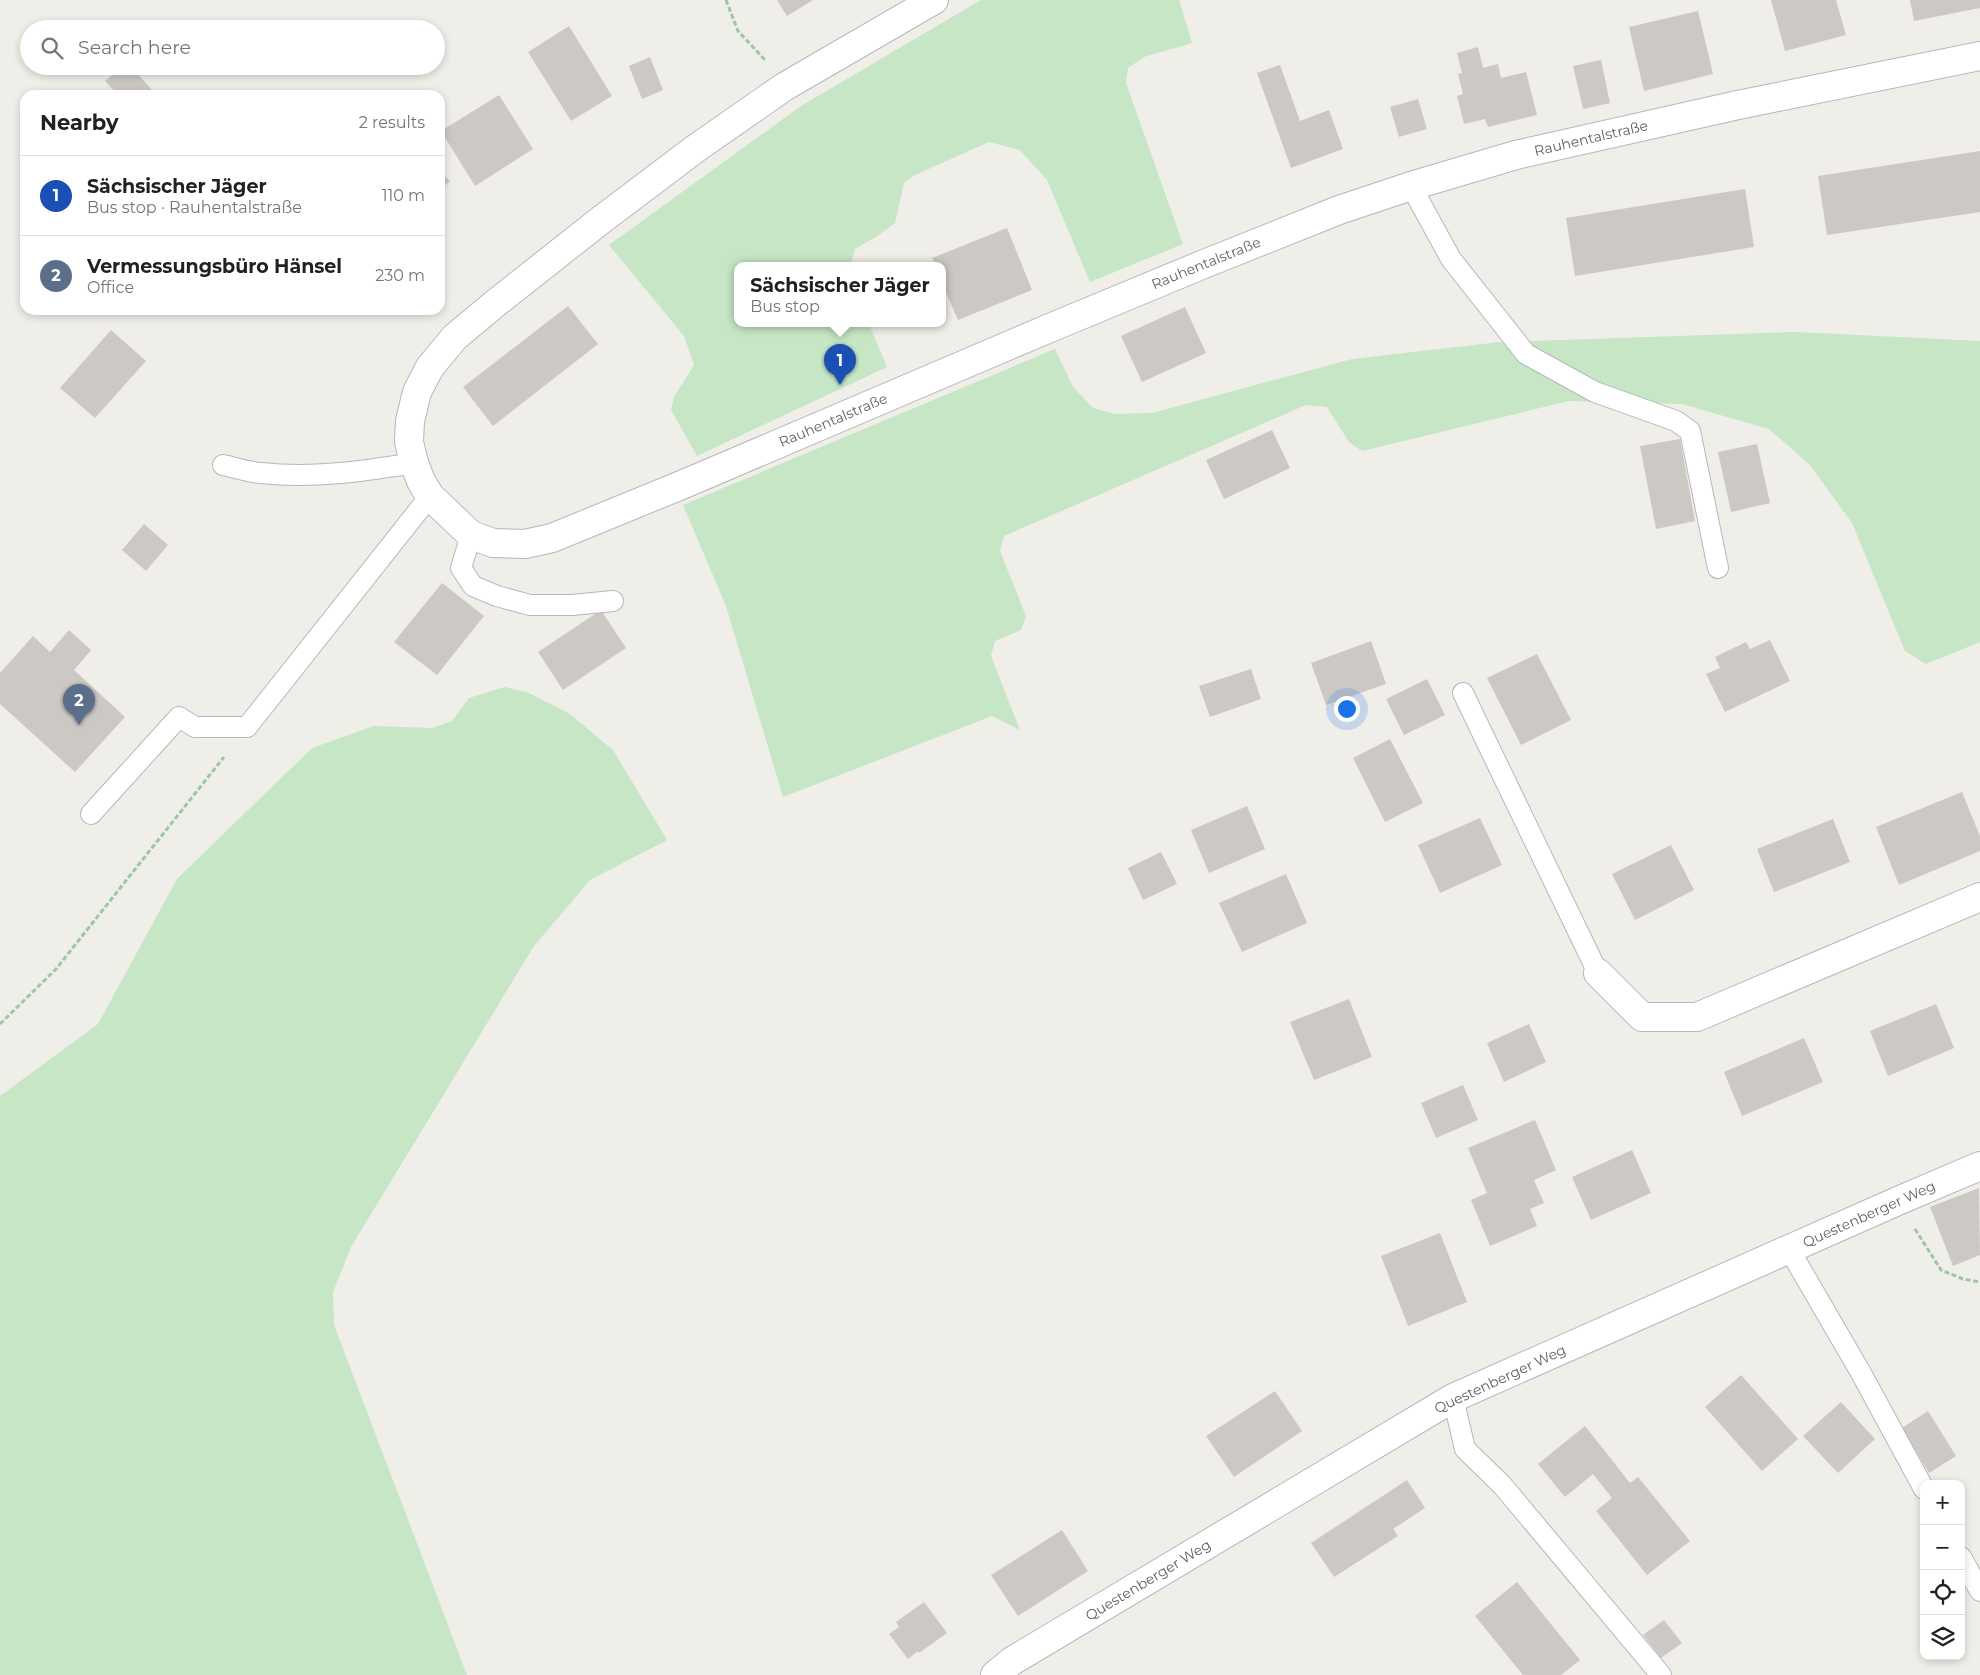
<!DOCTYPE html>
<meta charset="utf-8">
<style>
body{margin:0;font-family:Montserrat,sans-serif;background:#f6f6f6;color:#202124}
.controls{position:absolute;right:15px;bottom:15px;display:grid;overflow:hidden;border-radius:10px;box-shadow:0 2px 8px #0003}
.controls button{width:45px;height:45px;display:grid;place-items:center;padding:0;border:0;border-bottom:1px solid #e0e0e0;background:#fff;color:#202124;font:25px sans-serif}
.you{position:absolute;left:1346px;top:708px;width:18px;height:18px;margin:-12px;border:4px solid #fff;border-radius:50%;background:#1a73e8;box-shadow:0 0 0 8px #1a73e833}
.badge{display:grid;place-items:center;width:32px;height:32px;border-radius:50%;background:#e04a3e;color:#fff;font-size:16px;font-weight:700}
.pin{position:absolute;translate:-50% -41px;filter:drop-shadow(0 1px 2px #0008)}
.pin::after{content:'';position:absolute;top:26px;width:18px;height:15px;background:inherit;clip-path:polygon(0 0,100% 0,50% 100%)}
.popup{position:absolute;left:734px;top:262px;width:212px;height:65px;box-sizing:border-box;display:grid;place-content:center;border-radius:10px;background:#fff;filter:drop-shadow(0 1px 4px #0005);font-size:16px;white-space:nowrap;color:#757577}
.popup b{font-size:19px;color:#202124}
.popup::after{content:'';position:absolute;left:50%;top:100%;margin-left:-10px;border:10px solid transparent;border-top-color:#fff}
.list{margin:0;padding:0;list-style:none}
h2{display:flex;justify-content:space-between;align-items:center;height:65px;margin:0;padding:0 20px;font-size:21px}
h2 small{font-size:16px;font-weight:400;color:#757577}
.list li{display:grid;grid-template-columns:32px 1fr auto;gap:15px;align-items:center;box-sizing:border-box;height:80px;padding:0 20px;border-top:1px solid #e0e0e0}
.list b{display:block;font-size:19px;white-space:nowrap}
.list p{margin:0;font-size:16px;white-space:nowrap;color:#757577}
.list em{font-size:16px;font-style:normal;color:#757577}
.icon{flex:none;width:28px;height:28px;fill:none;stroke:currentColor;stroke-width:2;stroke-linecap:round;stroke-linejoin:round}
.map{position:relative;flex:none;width:1980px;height:1675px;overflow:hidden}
.search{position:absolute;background:#fff;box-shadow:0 2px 8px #0003;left:20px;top:20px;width:425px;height:55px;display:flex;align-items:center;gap:12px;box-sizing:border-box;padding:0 18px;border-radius:28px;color:#757577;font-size:19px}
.panel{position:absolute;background:#fff;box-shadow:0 2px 8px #0003;left:20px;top:90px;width:425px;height:225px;border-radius:15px}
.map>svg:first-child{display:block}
.green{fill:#c6e6c6}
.building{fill:#ccc9c4}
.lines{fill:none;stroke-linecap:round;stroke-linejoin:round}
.service-casing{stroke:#b5b7bb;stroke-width:22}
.minor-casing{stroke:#b5b7bb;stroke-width:30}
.tertiary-casing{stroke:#b5b7bb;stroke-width:30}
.path{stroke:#9ec4a9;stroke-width:3;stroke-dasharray:5 2.5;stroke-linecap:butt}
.service{stroke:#fff;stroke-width:20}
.minor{stroke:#fff;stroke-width:28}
.tertiary{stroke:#fff;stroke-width:28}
.labels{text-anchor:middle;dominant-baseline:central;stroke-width:5;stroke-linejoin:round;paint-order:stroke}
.street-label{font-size:14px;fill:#5f6267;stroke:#fff}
</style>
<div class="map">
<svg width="1980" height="1675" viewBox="0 0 1980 1675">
<rect width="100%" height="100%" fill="#f0eee8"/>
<path class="green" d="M981,0H1179L1192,43L1144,57L1128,68L1126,83L1183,244L1090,282L1047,180L1020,150L989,142L915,175L904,183L895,223L876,237L855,249L850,266H738V324H869L887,367L697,456L671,410L674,397L694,365L684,336L609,245L801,106Z
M1796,332L1980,341V642L1926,664L1905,651L1852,523L1810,465L1769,429L1682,404L1569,401L1362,451L1349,442L1327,407L1306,405L1004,536L1000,551L1026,616L1021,630L995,641L991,656L1020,730L992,716L783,797L726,606L683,505L1055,349L1073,387L1093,408L1115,414L1152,413L1352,359L1500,342Z
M505,687L529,693L570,714L613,750L667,840L590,880L534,946L351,1247L333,1292L334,1325L467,1675H0V1096L98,1024L177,879L312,748L374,726L432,728L452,721L469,698Z"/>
<path class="building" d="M777,0H813L787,16Z
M1771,0H1836L1846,35L1785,51Z
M1910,0H1980V8L1914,21Z
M1698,11L1713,74L1644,91L1629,27Z
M569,26L612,96L571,121L528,52Z
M1478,47L1483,68L1498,64L1501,78L1526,72L1537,115L1488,127L1485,119L1464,124L1457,96L1463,94L1458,74L1462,73L1457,53Z
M650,57L663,90L642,99L629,66Z
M1601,60L1610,103L1583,109L1573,66Z
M1280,65L1300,121L1329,110L1343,149L1291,168L1257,73Z
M123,66H131L156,95H118L105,81Z
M499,95L533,149L475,186L441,131Z
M1418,99L1427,129L1399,137L1390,107Z
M1980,151V212L1827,235L1818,176Z
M440,171L450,181L440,190Z
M1745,189L1754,247L1575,276L1566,218Z
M1007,228L1032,290L958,320L942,283V266H936L932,258Z
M568,306L598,344L493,426L463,387Z
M1185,307L1206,353L1142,382L1121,336Z
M111,330L146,361L95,418L60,388Z
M1272,430L1290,468L1224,499L1206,460Z
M1680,439L1695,521L1656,529L1640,446Z
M1757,444L1770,503L1731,512L1718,452Z
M144,524L168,545L146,571L122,550Z
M442,583L484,616L437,675L394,642Z
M601,610L626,648L563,690L538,652Z
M69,630L91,650L74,670L125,717L75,772L0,704V673L33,636L50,652Z
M1770,640L1790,681L1725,712L1706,674L1720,668L1715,657L1746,642L1750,649Z
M1371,641L1386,684L1326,705L1311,663Z
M1537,654L1571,720L1521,745L1487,678Z
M1251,669L1261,699L1210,717L1199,686Z
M1427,679L1445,715L1404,735L1386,699Z
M1390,739L1423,803L1385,822L1353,758Z
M1962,792L1980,836V851L1899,885L1876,827Z
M1247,806L1265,849L1209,873L1191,830Z
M1480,818L1502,865L1440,893L1418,845Z
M1833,819L1850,862L1774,892L1757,849Z
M1671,845L1694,890L1635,920L1612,874Z
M1161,852L1177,884L1143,900L1128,868Z
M1286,874L1307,923L1242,952L1219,903Z
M1349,999L1372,1057L1314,1080L1290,1022Z
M1936,1004L1954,1048L1888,1076L1870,1031Z
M1529,1024L1546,1062L1504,1082L1487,1043Z
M1804,1038L1823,1082L1742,1116L1724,1072Z
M1463,1085L1478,1120L1436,1138L1421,1103Z
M1535,1120L1556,1170L1534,1180L1544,1203L1530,1209L1537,1226L1490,1246L1471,1200L1487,1193L1468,1148Z
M1632,1150L1651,1193L1591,1220L1572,1177Z
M1979,1188L1980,1255L1953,1266L1930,1207Z
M1440,1233L1467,1302L1408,1326L1381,1256Z
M1741,1375L1798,1439L1762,1471L1705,1407Z
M1275,1391L1302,1431L1234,1477L1206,1436Z
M1841,1402L1875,1439L1838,1473L1803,1436Z
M1928,1411L1956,1456L1929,1473L1902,1428Z
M1585,1426L1630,1483L1638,1477L1690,1541L1647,1575L1596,1511L1612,1498L1593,1474L1565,1497L1538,1464Z
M1407,1480L1425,1508L1393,1529L1398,1536L1334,1577L1311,1543Z
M1062,1530L1088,1571L1018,1616L991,1575Z
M1517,1582L1580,1660L1561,1675H1523L1475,1616Z
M924,1602L947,1633L919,1653L918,1651L908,1659L889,1634L899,1627L896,1622Z
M1664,1620L1682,1643L1661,1658L1643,1635Z"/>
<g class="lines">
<defs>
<path id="service" d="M1411,186L1451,259L1526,354L1595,392L1676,421L1690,431L1718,568
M223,465C236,468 248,472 261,473C313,479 363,471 414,463
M471,535L461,568L473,586L497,596L530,605H572L613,601
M1463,693L1598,973
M91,814L179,717L195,727H247L430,496
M1789,1249L1861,1373L1924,1489
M1453,1398L1465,1449L1502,1485L1661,1675
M1961,1557L1980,1591"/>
<path id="minor" d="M1598,973L1642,1017H1697L1980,897
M995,1675L1012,1661L1453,1398L1900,1200L1980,1166"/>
<path id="tertiary" d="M934,0L784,87L695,149L601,220L497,302L455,337L430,367L417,392L410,421L409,442L414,463L421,481L430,496L471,535L493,543L525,544L552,538L684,484L1045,330L1204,264L1339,210L1411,186L1516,155L1738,105L1980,56"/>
</defs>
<use href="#service" class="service-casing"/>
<use href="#minor" class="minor-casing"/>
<use href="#tertiary" class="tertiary-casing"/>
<path class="path" d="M726,0L738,31L765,60
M0,1024L56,969L224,757
M1915,1229L1941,1270L1963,1279L1980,1282"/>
<use href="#service" class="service"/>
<use href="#minor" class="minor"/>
<use href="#tertiary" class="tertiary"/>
</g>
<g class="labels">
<g class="street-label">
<text transform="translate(1591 138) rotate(-13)">Rauhentalstraße</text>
<text transform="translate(1206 263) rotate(-22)">Rauhentalstraße</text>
<text transform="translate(833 420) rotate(-23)">Rauhentalstraße</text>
<text transform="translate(1869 1214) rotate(-24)">Questenberger Weg</text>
<text transform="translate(1500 1379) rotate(-25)">Questenberger Weg</text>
<text transform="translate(1148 1580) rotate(-31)">Questenberger Weg</text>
</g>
</g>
</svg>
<div class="controls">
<button>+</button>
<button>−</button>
<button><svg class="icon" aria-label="locate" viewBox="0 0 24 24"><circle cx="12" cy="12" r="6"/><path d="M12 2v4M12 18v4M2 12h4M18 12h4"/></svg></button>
<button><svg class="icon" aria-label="layers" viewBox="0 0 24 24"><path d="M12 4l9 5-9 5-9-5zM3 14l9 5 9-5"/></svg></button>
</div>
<div class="you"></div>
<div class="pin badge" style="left:840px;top:385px;background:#1a4fb4">1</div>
<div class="popup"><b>Sächsischer Jäger</b>Bus stop</div>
<div class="pin badge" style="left:79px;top:725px;background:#5c6f8a">2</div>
<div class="search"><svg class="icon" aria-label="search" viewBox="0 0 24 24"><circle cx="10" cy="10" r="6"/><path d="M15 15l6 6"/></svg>Search here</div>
<section class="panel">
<h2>Nearby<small>2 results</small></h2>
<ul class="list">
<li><span class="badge" style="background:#1a4fb4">1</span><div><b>Sächsischer Jäger</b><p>Bus stop · Rauhentalstraße</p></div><em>110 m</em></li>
<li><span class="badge" style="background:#5c6f8a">2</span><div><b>Vermessungsbüro Hänsel</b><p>Office</p></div><em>230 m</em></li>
</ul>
</section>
</div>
